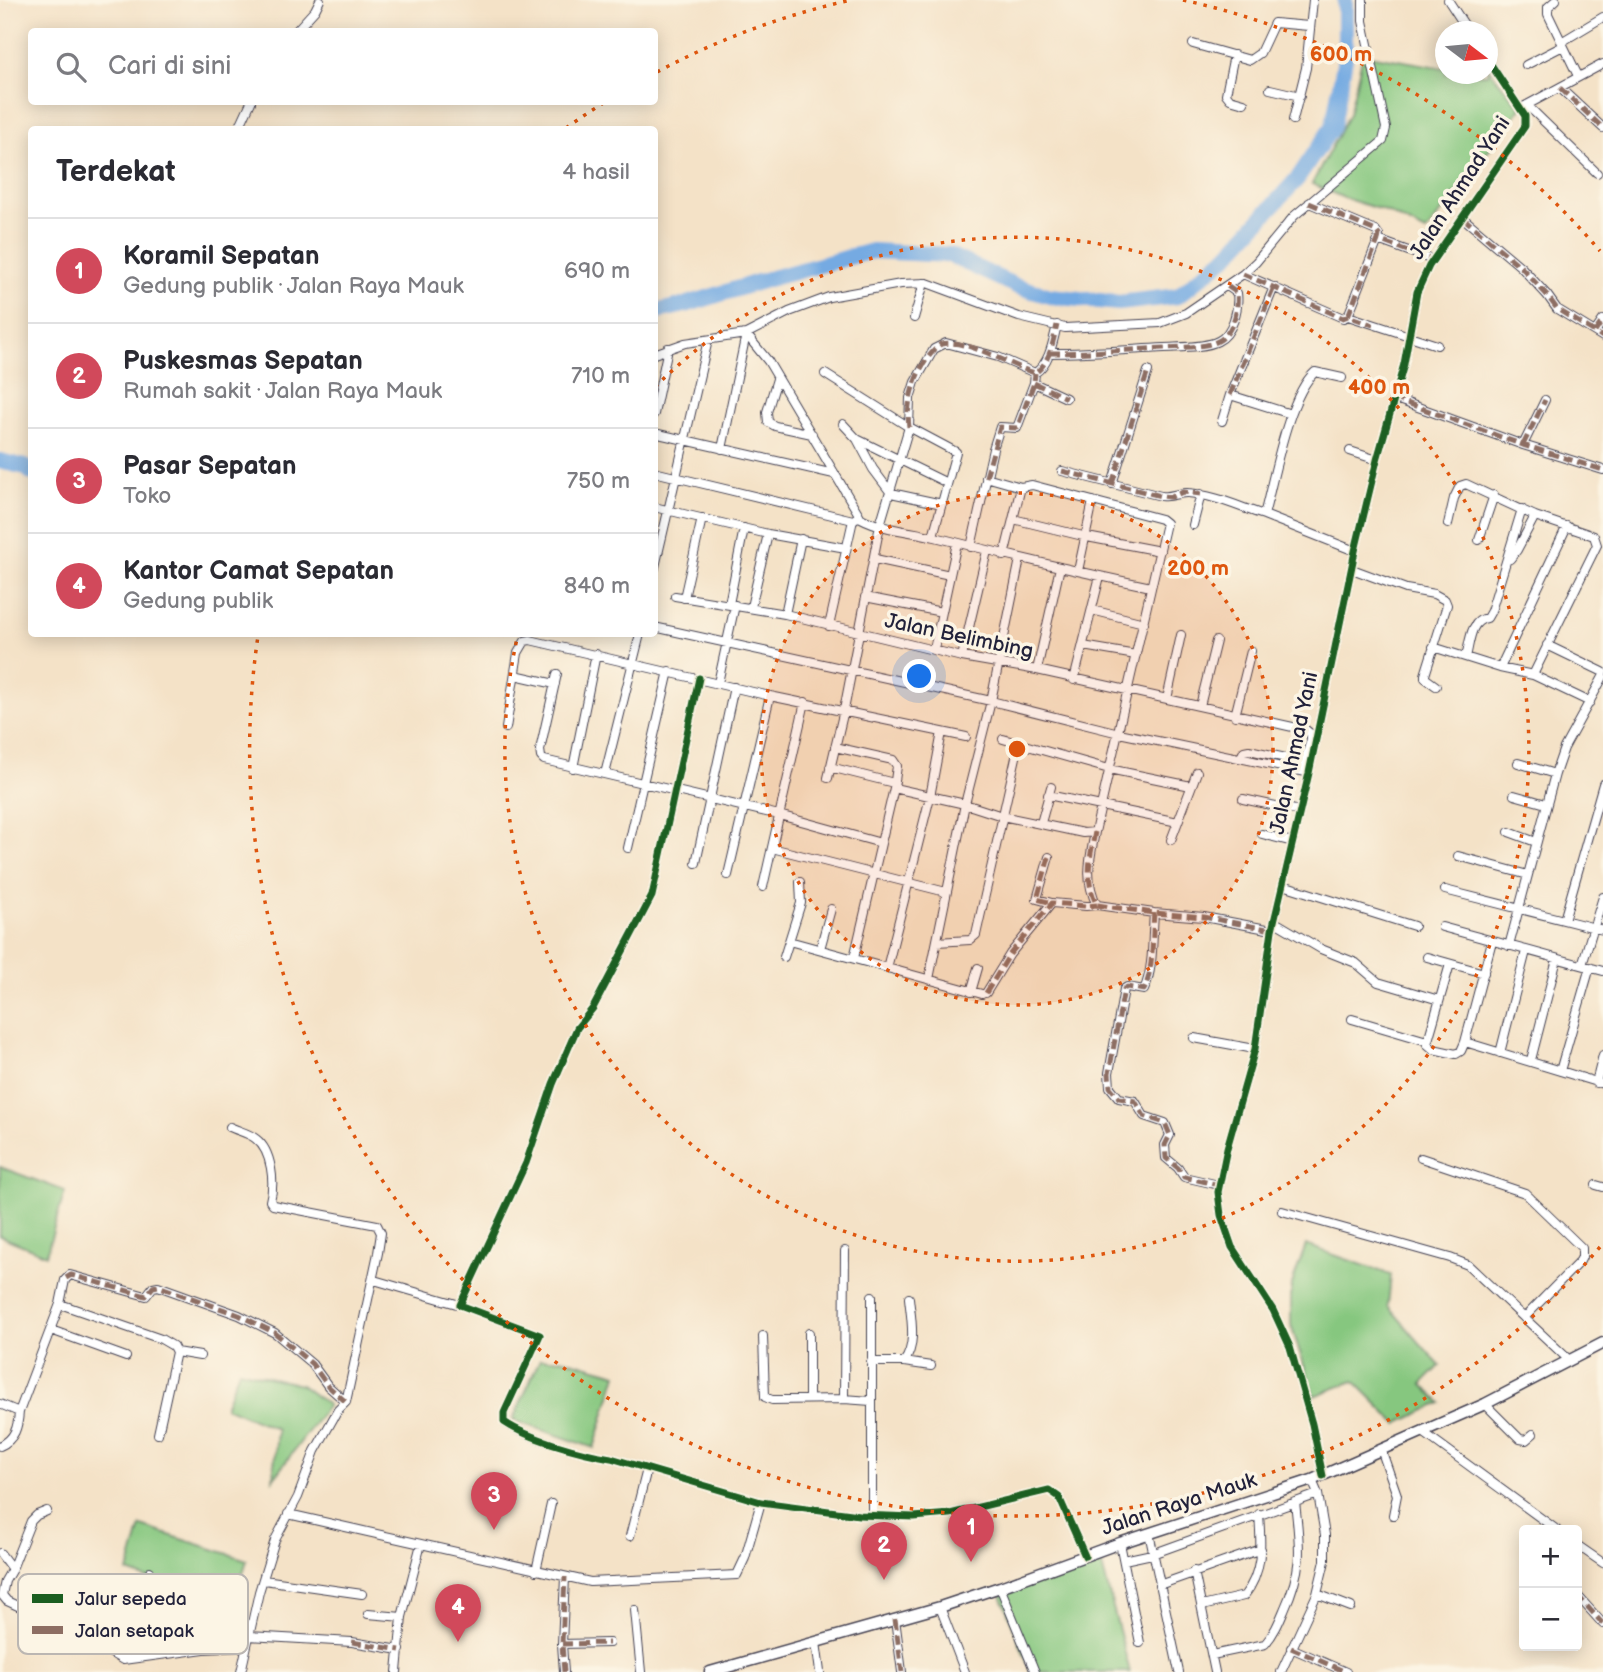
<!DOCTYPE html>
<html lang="id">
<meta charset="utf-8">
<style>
body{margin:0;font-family:"Balsamiq Sans",sans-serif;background:#f7f7f7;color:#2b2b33}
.controls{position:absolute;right:21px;bottom:21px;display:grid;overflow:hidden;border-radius:7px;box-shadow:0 4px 18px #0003}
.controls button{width:63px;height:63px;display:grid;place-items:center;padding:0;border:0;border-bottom:2px solid #e1e1e2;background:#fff;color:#2b2b33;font:35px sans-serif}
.compass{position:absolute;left:1435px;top:21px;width:63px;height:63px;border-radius:50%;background:#fff;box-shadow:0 4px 18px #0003;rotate:106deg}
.you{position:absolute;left:920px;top:677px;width:24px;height:24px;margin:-18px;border:5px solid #fff;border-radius:50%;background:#1a73e8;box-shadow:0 0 0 10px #1a73e833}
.badge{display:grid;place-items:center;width:46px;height:46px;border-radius:50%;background:#d1495b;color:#fff;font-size:23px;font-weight:700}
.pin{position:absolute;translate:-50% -58px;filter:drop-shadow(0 2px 4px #0008)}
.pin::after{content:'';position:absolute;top:37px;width:24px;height:21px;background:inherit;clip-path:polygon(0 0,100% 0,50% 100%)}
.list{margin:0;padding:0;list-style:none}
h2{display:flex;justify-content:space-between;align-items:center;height:91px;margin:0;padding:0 28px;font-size:30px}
h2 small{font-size:23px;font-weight:400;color:#7c7c81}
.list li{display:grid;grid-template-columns:46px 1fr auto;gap:21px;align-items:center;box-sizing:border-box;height:105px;padding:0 28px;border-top:2px solid #e1e1e2}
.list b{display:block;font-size:26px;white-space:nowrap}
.list p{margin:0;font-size:23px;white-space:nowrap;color:#7c7c81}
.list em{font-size:23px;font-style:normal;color:#7c7c81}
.icon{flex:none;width:38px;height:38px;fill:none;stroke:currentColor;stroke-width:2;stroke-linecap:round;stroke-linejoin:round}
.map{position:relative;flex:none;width:1603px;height:1672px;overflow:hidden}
.search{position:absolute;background:#fff;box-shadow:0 4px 18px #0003;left:28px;top:28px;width:630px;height:77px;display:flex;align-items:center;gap:18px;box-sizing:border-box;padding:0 24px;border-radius:7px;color:#7c7c81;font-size:26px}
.panel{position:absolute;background:#fff;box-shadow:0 4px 18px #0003;left:28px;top:126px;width:630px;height:511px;border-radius:7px}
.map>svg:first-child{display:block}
.green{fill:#86c77f;stroke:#54745d;stroke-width:2}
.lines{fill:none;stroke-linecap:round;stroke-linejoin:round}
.river{stroke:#75aae2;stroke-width:16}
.minor-casing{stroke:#423f50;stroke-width:10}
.major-casing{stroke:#423f50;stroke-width:13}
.minor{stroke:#fff;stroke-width:8}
.major{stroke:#fff;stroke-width:10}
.quiet{stroke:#8d6e63;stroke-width:5;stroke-dasharray:10 5;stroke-linecap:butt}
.cycleway-casing{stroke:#fcf5e5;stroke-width:11}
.cycleway{stroke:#1b5e20;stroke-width:7}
.ring{fill:none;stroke:#de560e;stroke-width:3.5;stroke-dasharray:3.5 7}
.labels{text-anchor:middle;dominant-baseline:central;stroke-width:7;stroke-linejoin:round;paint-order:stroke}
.street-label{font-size:21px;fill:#22223b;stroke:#fcf5e5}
.key{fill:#fcf5e5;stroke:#bbb6b2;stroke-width:2}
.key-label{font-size:19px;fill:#22223b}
.centre{fill:#de560e;stroke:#fcf5e5;stroke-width:3.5}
.ring-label{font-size:21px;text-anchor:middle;font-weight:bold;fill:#de560e;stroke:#fcf5e5;stroke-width:7;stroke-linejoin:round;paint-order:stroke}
</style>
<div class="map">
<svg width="1603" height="1672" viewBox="0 0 1603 1672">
<rect width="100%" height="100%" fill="#fcf5e5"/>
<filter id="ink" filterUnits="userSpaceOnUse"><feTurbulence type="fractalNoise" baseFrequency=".0143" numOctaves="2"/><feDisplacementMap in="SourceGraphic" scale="14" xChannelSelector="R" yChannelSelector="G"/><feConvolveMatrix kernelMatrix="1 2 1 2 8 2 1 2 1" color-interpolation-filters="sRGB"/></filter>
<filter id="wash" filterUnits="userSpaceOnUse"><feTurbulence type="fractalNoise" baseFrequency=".00686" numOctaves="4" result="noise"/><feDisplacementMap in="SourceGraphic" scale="28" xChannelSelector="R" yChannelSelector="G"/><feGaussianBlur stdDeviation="1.57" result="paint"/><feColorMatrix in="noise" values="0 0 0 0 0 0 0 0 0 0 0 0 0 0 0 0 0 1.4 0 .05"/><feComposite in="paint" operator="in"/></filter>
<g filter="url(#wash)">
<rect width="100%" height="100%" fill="#f4e2c7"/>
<path class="green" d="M1363,54L1445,68L1446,74H1488V68L1521,108L1426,232L1385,211L1344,198L1312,184L1349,114Z
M0,1167L65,1191L46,1255L0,1236Z
M1306,1245L1391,1275L1388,1306L1440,1366L1422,1384L1441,1403L1397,1424L1354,1381L1314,1396L1291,1325V1287Z
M540,1359H564L617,1374L594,1448L513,1420Z
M239,1370L301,1385L328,1405L273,1479L277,1429L225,1407Z
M141,1526L247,1560L231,1613L215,1611L209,1630L129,1636L148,1579L128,1572Z
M1100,1558L1130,1672H1031L1001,1595Z"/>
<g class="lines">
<path class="river" d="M654,312L685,305L768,279L872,251L949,255L1016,286L1050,296L1119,303L1178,296L1229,254L1298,178L1333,126L1345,58V0
M0,461L25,467L32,473"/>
</g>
</g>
<g filter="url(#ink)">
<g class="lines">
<defs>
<path id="minor" d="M1448,0L1469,32
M1556,0L1548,7V14L1578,76
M295,32L315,10L320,0
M1563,41L1603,17
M1193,44L1250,60L1260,53L1274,23L1309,26
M1234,55L1226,94L1230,99L1244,103
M1526,65L1563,46
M1560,88L1603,128
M1270,89L1300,96
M1527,105L1597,173
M1525,106L1603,64
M1293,120L1306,68L1313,0
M238,130L251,102
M1309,203L1376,231L1379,235L1378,240L1433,260
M1463,218L1521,267L1547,295L1557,309L1603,337
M1243,274L1343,318L1348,316L1437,345
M1348,316L1378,240
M914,318L924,283
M1595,332L1603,320
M746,334L768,361L861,518C884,530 911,531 935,537C1007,555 1079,572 1151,587
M1050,353C1088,353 1126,350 1164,348C1178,347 1205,348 1218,341C1233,334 1239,308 1237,293L1227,286
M654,354L685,343L746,334L789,312L829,297L901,284L927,283L1019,317L1065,328L1160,323L1186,313L1243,274L1256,262L1294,216L1383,141L1386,128L1363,21V0
M825,374L909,427L956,452L933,536
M1342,378L1315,372C1288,396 1274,479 1264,515L1355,551
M777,379L767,412L768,422L775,426L812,434
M1034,383L1066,398
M1230,395L1274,287
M1393,398L1523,445L1603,470
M654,414L668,348
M1222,421L1230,395L1291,414
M843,424L857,439L947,483
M654,433L834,474
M857,439L873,469L891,493L942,504
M1523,445L1545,400
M722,449L746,334
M1350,451L1377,460
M1062,471L1161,496C1171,498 1178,492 1188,493C1214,495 1239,507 1264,515
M654,472L853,520L859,516
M1112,484L1148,371
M654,507L768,534L846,548
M1013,519L1087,537L1160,551
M1448,524L1454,498L1460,486L1466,484L1535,516L1594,536L1597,545L1533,675
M1193,525L1201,494
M1479,540L1494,495
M971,547L993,449L1000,427L1017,428L1034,383L1035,373
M1004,556L1021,487
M875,559L950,575
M1510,559L1517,550L1535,516
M1352,569L1406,589L1434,594L1445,600L1447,605L1425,675V678L1436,686
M654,571L708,340
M1078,571L1093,501
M675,596L785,614L962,657L1037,670L1306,730L1311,734V739L1302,771
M865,597L942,612
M684,598L702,518
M729,604L744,528
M751,607L768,534
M1092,610L1144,623
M785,614L801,539
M829,626L853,520
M654,627L991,701L1119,733L1306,772
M1547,645L1603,672
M1083,646L1136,655
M1433,647L1500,668L1533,675L1590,702
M934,649L957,543
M962,657L987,551
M1466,657C1470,642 1470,620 1487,618L1491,611L1522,509
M1500,668L1567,526
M1037,670L1060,567
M557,674L540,750L541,757L544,760L779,815L881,843
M515,675L555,684
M699,678L652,896L593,1008L577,1028L553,1084L526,1163L460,1305L540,1335L504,1413V1422C529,1439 580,1453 611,1458L761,1502L859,1515L914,1517L950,1514L1049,1490L1059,1497L1085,1556
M1074,680L1100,576
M718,683L735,605
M1167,699L1181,635
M1200,706L1216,641
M1235,716L1251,651
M506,728L518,653L525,641L530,640L770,696L966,737
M1003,739L1109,769L1191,786
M835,747L893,760L897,766L894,788L854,958
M1241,757L1244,751L1249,750L1305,762
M1518,763L1555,774
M830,767L894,783
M573,768L596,654
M605,774L640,634
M828,778L844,710L880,525L909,427L910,398L915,382L934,349L946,343L998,357L1035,373C1050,363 1053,341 1057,325
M894,788L965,804L1002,816L1083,833L1095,832L1166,523L1161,519L1032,485L1021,487L986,477
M1048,795L1178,822
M1514,795L1546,804
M1243,799L1300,811
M1041,823L1051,787
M1095,832C1090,858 1084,880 1097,905L1154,913L1204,917L1272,930
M1509,832L1536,842
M1262,834L1293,842
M1171,840L1197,772
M628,848L669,671
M772,848L946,892
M1458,856L1528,875
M1049,857L1037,899L1052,903
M696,863L734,687
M728,875L770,696
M1283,885L1414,926
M763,887L805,702
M1445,890L1603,930
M1154,913C1152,937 1154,968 1144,990L1127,987L1124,989L1109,1073L1110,1087L1119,1098L1135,1101L1144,1116L1165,1123L1170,1135L1165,1145L1166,1158L1178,1168L1184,1177L1219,1185
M1564,920L1603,784
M1275,922L1321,949L1356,963L1378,982L1439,1000
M1442,927L1603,971
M789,941L982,994
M937,942L970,940L976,935L1019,744
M1509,946L1555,774L1564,748L1603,677
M820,949L831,909
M784,957L801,903L800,882
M1427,957L1484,973
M1450,964L1427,1044L1433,1049L1456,1054L1461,1051L1465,1042L1492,941
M1582,965L1603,897
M887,968L930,797L942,732
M929,979L965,804L991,701L1020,559
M971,992L978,968
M986,993L1010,954L1052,903L1086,906L1097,905
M1352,1019L1427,1041
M1194,1038L1255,1049
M1465,1042L1603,1084
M1500,1053L1526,951
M1531,1060L1557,959
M1560,1071L1590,967
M1596,1083L1603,1055
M230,1127C238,1131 249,1133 256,1139C272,1151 275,1183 270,1201L273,1205L377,1225L381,1233L378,1253L346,1402L338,1410L315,1451L298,1497L275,1540L259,1592L241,1672
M1421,1158L1525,1193L1582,1248V1257L1580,1261L1524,1318
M1596,1185L1603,1187
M1282,1211L1450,1258L1468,1265L1568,1359
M374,1280L460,1305
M60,1304L161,1339L173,1346L176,1352L200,1356
M51,1330L126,1357
M763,1336L765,1397L772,1400L844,1399L871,1401
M871,1362H904L931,1366
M904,1362C917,1345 911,1318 909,1298
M809,1399V1333
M844,1399L845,1251
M0,1404L19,1412
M1485,1404L1520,1439L1526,1440L1533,1434
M1423,1432L1557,1530
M158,1434L176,1352
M0,1446C15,1439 18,1427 19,1412L60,1304L65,1280L70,1275L146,1296L153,1287L158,1286L239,1315L275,1333L312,1364L328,1386L346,1402
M1381,1449L1397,1495L1393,1515
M1323,1476L1312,1424L1290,1347L1273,1310L1232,1247L1221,1215L1218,1192L1227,1148L1255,1049L1272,930L1309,773L1355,551L1377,460L1404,364L1417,292L1429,266L1525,126V116L1488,60
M288,1514L590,1582L737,1575L745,1558L761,1502
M872,1515V1296
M1149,1533L1179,1672
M630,1536L647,1469
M1120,1543L1140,1643
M1577,1545L1603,1563
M0,1553L12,1569L5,1581L2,1595L7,1601L82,1636L123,1660L204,1649L245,1647
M1124,1560L1152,1554L1318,1494
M12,1569L31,1521L37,1515L47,1511
M536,1571L551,1504
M1194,1571L1215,1672
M264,1580L362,1594
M1159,1585L1261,1549
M1000,1587L1035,1672
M1317,1594L1351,1607
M1577,1595L1603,1624
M103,1605L136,1615
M1202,1606L1244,1596C1264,1571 1261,1544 1259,1514
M940,1607L965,1672
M635,1610L641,1672
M368,1614L402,1617
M895,1619L902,1672
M249,1636L352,1642L400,1650
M816,1642L820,1672
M562,1644L609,1643
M1291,1648L1346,1672
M1212,1655L1265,1644C1274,1634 1279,1622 1284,1610C1304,1566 1300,1548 1295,1502
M123,1660L150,1571
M397,1672L402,1617L421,1544
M564,1672L562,1644L565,1577
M1281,1672L1317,1594L1325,1561V1535L1318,1494L1312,1480"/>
<path id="major" d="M710,1672L940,1607L1000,1587L1120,1543L1312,1480L1485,1404L1603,1343"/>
</defs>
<use href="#minor" class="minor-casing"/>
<use href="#major" class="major-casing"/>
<use href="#minor" class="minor"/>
<use href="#major" class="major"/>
<path class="quiet" d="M1560,88L1603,128
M1309,203L1376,231L1379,235L1378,240L1433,260
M1463,218L1521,267L1547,295L1557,309L1603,337
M1243,274L1343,318L1348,316L1373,325
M1348,316L1378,240
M1595,332L1603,320
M1050,353C1088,353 1126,350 1164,348C1178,347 1205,348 1218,341C1233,334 1239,308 1237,293L1227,286
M1034,383L1066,398
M1230,395L1274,287
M1393,398L1523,445L1603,470
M909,427C905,399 918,362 941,344C968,338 1010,366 1035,373C1050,363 1053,341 1057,325
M1523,445L1545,400
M1062,471L1161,496L1171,497L1183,492L1201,494
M986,477L1000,427L1017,428L1034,383L1035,373
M1112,484L1148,371
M1095,832C1090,858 1084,880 1097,905L1154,913L1204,917L1272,930
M1049,857L1037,899L1052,903
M1154,913C1152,937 1154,968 1144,990L1127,987L1124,989L1109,1073L1110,1087L1119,1098L1135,1101L1144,1116L1165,1123L1170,1135L1165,1145L1166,1158L1178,1168L1184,1177L1219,1185
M986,993L1010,954L1052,903L1086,906L1097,905
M66,1278L71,1275L146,1296L153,1287L158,1286L239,1315L275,1333L312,1364L328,1386L346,1402
M1577,1595L1603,1624
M895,1619L902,1672
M352,1642L400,1650
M562,1644L609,1643
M1291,1648L1346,1672
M564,1672L562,1644L565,1577"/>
<defs>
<path id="cycleway" d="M699,678L652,896L593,1008L577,1028L553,1084L526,1163L460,1305L540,1335L504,1413V1422C529,1439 580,1453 611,1458L761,1502L859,1515L914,1517L950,1514L1049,1490L1059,1497L1085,1556
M1323,1476L1312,1424L1290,1347L1273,1310L1232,1247L1221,1215L1218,1192L1227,1148L1255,1049L1272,930L1309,773L1355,551L1377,460L1404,364L1417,292L1429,266L1525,126V116L1488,60"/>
</defs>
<use href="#cycleway" class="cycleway-casing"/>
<use href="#cycleway" class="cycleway"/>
</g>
</g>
<circle cx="1017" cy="749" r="256" fill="#de560e" fill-opacity=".12"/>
<g class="ring">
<circle cx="1017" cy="749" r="256"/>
<path d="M655 387A512 512 0 1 1 518 634"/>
<path d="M1600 1247A767 767 0 0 1 258 636M566 128A767 767 0 0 1 605 102M657 72A767 767 0 0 1 851 0M1183 0A767 767 0 0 1 1600 251"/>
</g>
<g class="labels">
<g class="street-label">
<text transform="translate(1460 188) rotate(-57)">Jalan Ahmad Yani</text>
<text transform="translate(959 636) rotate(12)">Jalan Belimbing</text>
<text transform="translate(1294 753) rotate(-78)">Jalan Ahmad Yani</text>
<text transform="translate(1179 1504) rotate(-18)">Jalan Raya Mauk</text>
</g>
</g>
<rect x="18" y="1574" width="230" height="80" rx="10" class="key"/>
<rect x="32" y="1594" width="31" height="9" fill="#1b5e20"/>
<rect x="32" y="1626" width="31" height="8" fill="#8d6e63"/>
<g class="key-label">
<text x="75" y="1605">Jalur sepeda</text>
<text x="75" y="1637">Jalan setapak</text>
</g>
<circle cx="1017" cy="749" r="10" class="centre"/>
<g class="ring-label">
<text x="1341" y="61">600 m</text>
<text x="1379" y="394">400 m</text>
<text x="1198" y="575">200 m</text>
</g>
</svg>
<div class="controls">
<button>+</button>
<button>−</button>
</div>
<svg class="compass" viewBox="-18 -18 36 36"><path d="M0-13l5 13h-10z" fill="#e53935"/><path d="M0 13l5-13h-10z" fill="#7c7c81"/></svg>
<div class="you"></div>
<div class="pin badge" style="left:971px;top:1562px">1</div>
<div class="pin badge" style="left:884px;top:1580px">2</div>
<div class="pin badge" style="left:494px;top:1530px">3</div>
<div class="pin badge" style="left:458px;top:1642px">4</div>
<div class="search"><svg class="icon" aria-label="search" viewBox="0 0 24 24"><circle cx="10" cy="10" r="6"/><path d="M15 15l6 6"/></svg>Cari di sini</div>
<section class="panel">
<h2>Terdekat<small>4 hasil</small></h2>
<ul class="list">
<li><span class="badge">1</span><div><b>Koramil Sepatan</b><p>Gedung publik · Jalan Raya Mauk</p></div><em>690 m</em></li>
<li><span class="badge">2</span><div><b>Puskesmas Sepatan</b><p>Rumah sakit · Jalan Raya Mauk</p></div><em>710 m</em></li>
<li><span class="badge">3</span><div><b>Pasar Sepatan</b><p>Toko</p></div><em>750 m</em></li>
<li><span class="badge">4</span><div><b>Kantor Camat Sepatan</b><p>Gedung publik</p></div><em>840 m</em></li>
</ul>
</section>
</div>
